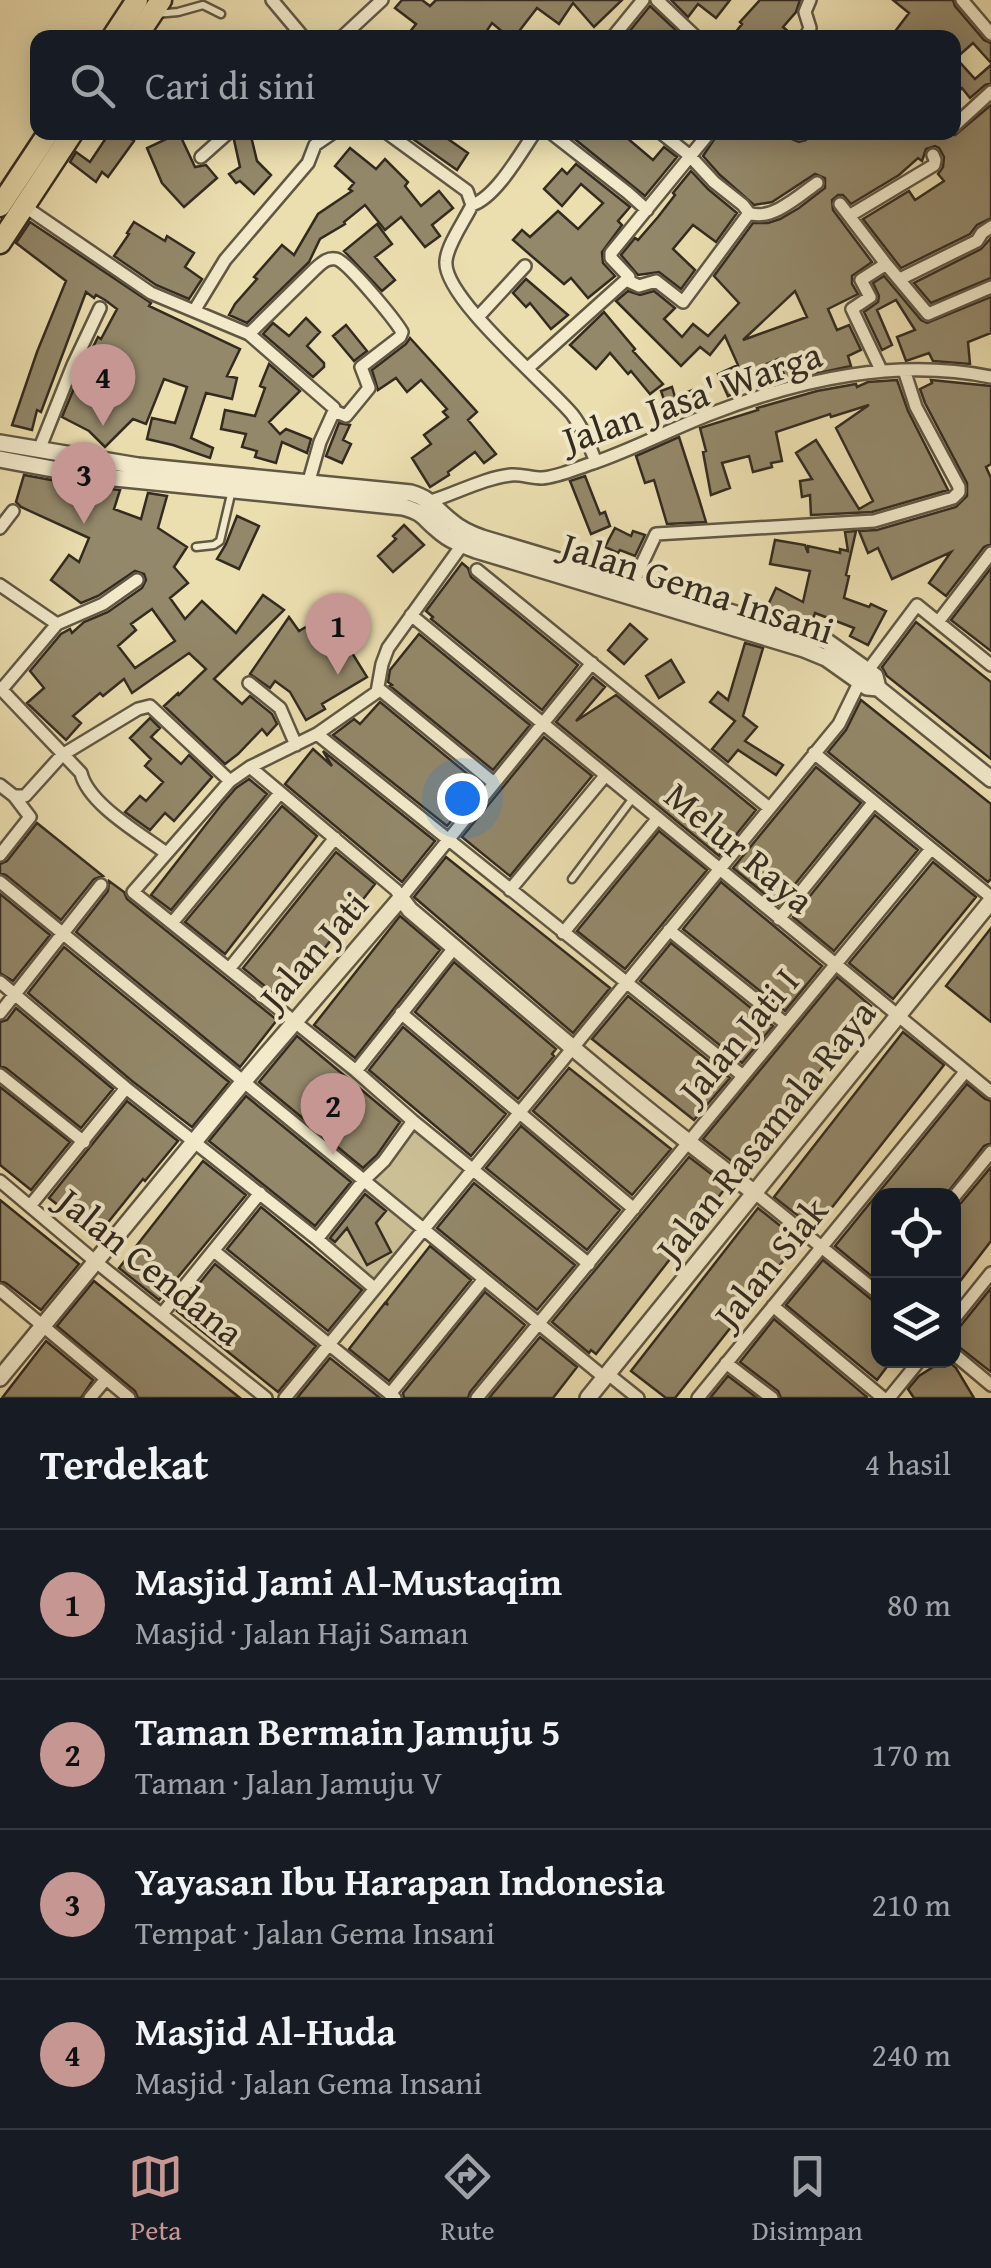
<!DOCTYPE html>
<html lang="id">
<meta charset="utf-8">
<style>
body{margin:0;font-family:"Gentium Book Plus",serif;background:#242831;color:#f1f3f6}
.controls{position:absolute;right:30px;bottom:30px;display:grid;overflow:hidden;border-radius:20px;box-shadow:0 5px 25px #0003}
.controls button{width:90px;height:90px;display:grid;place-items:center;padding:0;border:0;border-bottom:2px solid #363941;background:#171b24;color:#f1f3f6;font:50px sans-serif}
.you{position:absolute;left:462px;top:798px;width:35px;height:35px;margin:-25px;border:8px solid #fff;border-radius:50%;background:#1a73e8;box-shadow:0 0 0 15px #1a73e833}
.badge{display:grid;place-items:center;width:65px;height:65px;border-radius:50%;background:#c59692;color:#111;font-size:32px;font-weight:700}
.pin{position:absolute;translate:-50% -82px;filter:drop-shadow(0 2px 5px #0008)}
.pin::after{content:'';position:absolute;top:52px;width:35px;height:30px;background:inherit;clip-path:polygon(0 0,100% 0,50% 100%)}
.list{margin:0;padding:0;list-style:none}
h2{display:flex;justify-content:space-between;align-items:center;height:130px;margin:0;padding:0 40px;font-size:42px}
h2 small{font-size:32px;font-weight:400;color:#9ea1a6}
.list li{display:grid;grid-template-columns:65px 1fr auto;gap:30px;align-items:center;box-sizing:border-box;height:150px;padding:0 40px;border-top:2px solid #363941}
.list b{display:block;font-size:38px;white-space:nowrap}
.list p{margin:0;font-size:32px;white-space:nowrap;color:#9ea1a6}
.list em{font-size:32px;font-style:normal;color:#9ea1a6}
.icon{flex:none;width:55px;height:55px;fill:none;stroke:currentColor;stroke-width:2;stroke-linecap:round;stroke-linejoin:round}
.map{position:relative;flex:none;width:991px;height:1398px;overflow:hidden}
.search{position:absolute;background:#171b24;box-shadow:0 5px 25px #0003;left:30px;right:30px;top:30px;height:110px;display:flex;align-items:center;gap:25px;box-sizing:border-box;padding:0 35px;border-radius:20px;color:#9ea1a6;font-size:38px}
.sheet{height:730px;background:#171b24}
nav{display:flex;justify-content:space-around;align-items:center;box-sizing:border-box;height:140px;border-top:2px solid #363941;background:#171b24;font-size:28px;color:#9ea1a6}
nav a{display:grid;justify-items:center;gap:5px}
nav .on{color:#c59692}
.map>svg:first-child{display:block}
.green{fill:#ccc097;stroke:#80765c;stroke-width:2.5}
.building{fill:#93886a;stroke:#332b20;stroke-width:2.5;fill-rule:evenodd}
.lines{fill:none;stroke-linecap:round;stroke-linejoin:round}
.service-casing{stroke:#615844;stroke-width:11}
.minor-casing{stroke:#615844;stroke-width:16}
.tertiary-casing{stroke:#615844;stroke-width:20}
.trunk-casing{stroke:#332b20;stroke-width:25}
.service{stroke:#f2eacb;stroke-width:6}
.minor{stroke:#f2eacb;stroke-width:11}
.tertiary{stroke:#f2eacb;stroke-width:15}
.trunk{stroke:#ebdeaf;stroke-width:20}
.labels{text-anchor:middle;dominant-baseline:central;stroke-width:8;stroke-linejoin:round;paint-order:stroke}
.street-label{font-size:38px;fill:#332b20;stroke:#f2eacb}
</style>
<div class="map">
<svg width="991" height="1398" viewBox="0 0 991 1398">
<rect width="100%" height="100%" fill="#ebdeaf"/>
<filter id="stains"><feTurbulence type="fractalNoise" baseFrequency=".002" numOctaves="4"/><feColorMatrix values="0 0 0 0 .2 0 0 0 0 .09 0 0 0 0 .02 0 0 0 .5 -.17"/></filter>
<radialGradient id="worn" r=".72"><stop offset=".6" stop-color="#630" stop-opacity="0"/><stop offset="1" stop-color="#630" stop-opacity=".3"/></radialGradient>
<path class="green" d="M292,1022L472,1168L374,1288L194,1142Z"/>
<path class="building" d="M402,0H422L430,6L436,0H622L594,27L573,3L559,24L537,8L520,30L530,38H510L492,23L482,38H405L416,24L395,8Z
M671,0H730L716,18L698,4L688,17Z
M760,0H800L796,12L783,27L796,38H731L742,24L740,22Z
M893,0H953L955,6L984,40L991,43V63L973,43L956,58L975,79L991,65V83L985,85L970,98L962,88L954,96V38H890L909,13Z
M650,6L680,34L677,38H624Z
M991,105V218L977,225L970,234L901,268L863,219L909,191L915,200L944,181L938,174L943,167L944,157L939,148L935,146L926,149L922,161L918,158L899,175L851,204L843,195H838L832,200L833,210L872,262L852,276V284L858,294L828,309L837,330L849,325L861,350L848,356L851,366L786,380L778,359L735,378L741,390L728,396L718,374L738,365L725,336L710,355L700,347L681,366L616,301L628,291L640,295L654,291L675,308L664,319L682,337L693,324L708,336L739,303L714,276L753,223H768L780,219L799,208L825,188V178L815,174L772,202L754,205L720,175L703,156L719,132H790L792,139L799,142L806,140L809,132H947L955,135ZM795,291L807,317L743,340Z
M110,132H122L134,141L108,177L102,172L96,182L70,162L76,152L90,162Z
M238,132H250L257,161L271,175L254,194L240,181L236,183L229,174L240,167L234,140Z
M403,132H438L468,153L457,170Z
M574,132H620L653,160L664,147L677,157L645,196L571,136Z
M179,133L195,167L206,165L217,178L184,207L162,183L147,148Z
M350,148L376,169L385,159L408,182L405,186L421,206L439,191L453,208L432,225L440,236L425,247L401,217L385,230L365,205L344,222L345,224L320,239L309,262L247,323L229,315L235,304L257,279L254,277L282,245L294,255L318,214L352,191L349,189L354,183L335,166Z
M576,164L630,207L618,221L622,225L602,252L603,263L615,276L588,298L571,278L564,284L513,240L522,230L530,237L558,211L578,229L603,203L581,184L562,206L544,189L562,169L567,174Z
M691,171L708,189L737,213L716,242L693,225L673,249L695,270L681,289L659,272L638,275L621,255L635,238L638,240L658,217L675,195L673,193Z
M30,222L151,303L149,306L240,349L227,376L237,378L232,399L206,393L191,438L213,448L210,458L173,445L147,439L152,418L175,423L187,387L164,379L146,424L133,419L105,447L89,431L62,417L82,369L98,337L101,339L117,309L105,300L96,295L94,298L86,292L41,412L37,410L32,430L12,425L37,352L66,281L16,243Z
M134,222L165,241L167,236L194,253L185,267L202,279L189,299L156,285L114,256L129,234L127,233Z
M377,224L392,244L375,257L395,280L382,291L344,251Z
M991,238V278L931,303L914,283L981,249Z
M884,276L921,320L927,323L991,297V333L968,342L970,364L933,361L929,353L906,361L897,337L915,330L896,300L877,310L892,345L882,350L864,312L878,302L879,296L873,283Z
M526,279L568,315L551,329L530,303L526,307L513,293Z
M604,312L635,349L633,351L663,384L650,394L631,371L628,374L610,353L596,369L570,345Z
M306,318L320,332L307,346L324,363V367L313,377L263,334L273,323L289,336Z
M346,325L367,351L354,361L333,336Z
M410,338L477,412L468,420L496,454L484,463L475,452L448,472L449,475L430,487L412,458L431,444L424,435L448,417L443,412L447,409L421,380L407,392L396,378L378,390L372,370L406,344Z
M269,364L300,391L269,422L280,434L286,429L311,439L307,453L282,442L276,463L255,457L257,451L242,447L246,434L221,429L225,410L255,416L265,388L260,386Z
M897,380L908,411L948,490L872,512L811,515L810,495L802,497L800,481L812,479L796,453L816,440L859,509L873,501L836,428L869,405L831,417L830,414L776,432L782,461L771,463L772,467L753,472L749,456L722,463L730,488L711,495L703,452L706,451L700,428L758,410L757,408L817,391L856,384L857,387L868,382Z
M931,380L991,386V464L986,467L991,478V544L984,547L946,596L929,583L951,552L892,579L878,548L868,553L859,531L877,530L956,507L967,496V483L925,403L920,389L932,383Z
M672,387L675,397L698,388L704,405L670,417L661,391Z
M339,423L350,425L343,440L351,444L342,463L326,456Z
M679,437L699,499L706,522L667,524L654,480L645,483L636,456Z
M24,475L84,486L120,490L114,509L141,519L148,493L167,496L158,528L187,547L174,567L188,583L170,598L185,619L202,601L236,633L263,595L284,610L214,679L242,704L250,696L272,714L277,724L267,735L262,729L238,754L225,764L164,706L178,693L179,695L206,669L189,653L132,693L124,679L103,696L100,693L73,716L81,723L66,740L27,703L44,688L30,671L61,634L70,629L72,633L84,622L108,612L142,588L146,580L144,574L135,571L98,596L81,603L51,580L69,555L79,562L89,538L21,507L16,502ZM152,609L175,641L135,668L118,646L136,630L131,624Z
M585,476L600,514L605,512L610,526L591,534L570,481Z
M237,516L259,526L239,569L217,559L226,544Z
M404,525L424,545L393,572L378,556L396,539L393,536Z
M615,528L631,536L633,531L645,535L635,556L620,550L618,553L605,547Z
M856,531L846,575L849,576L844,598L869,607L871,604L886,611L868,645L850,636L854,628L815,613L813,619L784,614L768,605L776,588L803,602L810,571L770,564L775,540L805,545L808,553V546L840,553V549L848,551L845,532Z
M462,563L468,568L471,577L578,665L542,710L431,619L433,617L426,611Z
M991,568V651L951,620Z
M289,617L299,631L306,627L314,640L317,637L331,659L349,648L367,677L322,704L325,709L306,720L290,692L275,681L270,688L250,674Z
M916,622L991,682V759L887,676L882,667Z
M630,624L647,639L624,664L608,650Z
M419,634L530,725L493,770L390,686L392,685L388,682L390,670Z
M745,643L763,648L743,716L757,727L745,741L783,765L776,775L738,750L728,762L712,749L735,721L710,702L718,692L728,700Z
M671,660L684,682L659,698L646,676Z
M593,677L605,687L576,721L616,695L756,810L719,856L556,722Z
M861,700L991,804V879L988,882L828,752L846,730Z
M380,702L481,785L447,826L333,735L354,719L360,724Z
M150,718L160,728L151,737L181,764L189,755L212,777L174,821L165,813L150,830L125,812L140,796L146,801L163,782L145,766L151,759L130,738Z
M544,737L592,776L510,876L462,837Z
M313,749L332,766L323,751L435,841L402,882L285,784Z
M816,767L861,803L778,905L733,868Z
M249,779L267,794L171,910L151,895L222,804L236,788Z
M282,806L317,836L225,954L185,922Z
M875,815L918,850L834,951L793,917Z
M37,823L103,876L94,879L61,920L6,875L0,873V864L7,861Z
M659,831L707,870L625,969L577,931Z
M336,852L375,884L283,1001L243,968Z
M446,857L610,988L573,1033L414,897Z
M933,862L976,897L893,999L849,963Z
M109,881L124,892L127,899L277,1020L240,1067L76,932L108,891Z
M721,882L822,966L785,1011L683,929Z
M0,894L50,935L13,981L0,973Z
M400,916L440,950L355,1058L314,1025Z
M991,928V1022L946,986Z
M671,943L773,1026L742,1063L640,981Z
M64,947L229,1082L192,1127L132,1081L28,993Z
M454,962L556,1049L552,1054L554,1056L518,1099L415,1012Z
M837,977L871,1006L743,1170L703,1139Z
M628,996L730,1078L694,1120L592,1039Z
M16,1008L113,1089L81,1128L6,1068L0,1066V1022L7,1020Z
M403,1027L506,1114L471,1156L369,1070Z
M903,1032L944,1065L815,1229L774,1197Z
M297,1036L400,1122L377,1155L363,1168L259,1082Z
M569,1068L671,1149L632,1195L533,1111Z
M967,1084L985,1099L991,1101V1143L984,1146L945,1196H878V1274L875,1279L835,1246Z
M0,1087L70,1142L31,1190L0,1165Z
M246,1096L351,1182L315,1226L209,1141Z
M127,1101L178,1141L145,1181L143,1179L97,1236L49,1198Z
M521,1126L620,1210L587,1250L486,1168Z
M689,1157L727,1186L596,1354L591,1350L589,1353L552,1322Z
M203,1161L246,1195L159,1300L119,1268Z
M991,1167V1241L954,1289V1206L961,1203Z
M474,1183L575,1265L537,1310L437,1228Z
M365,1194L386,1211L376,1223L391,1252L367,1265L347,1228L335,1242L330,1238Z
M0,1200L79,1264L41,1310L6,1283L0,1281Z
M261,1207L362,1290L328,1331L227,1249Z
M758,1208L799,1241L675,1398H666L631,1371Z
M430,1246L471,1280L389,1381L349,1349L385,1303L388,1305L386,1302Z
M823,1260L872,1300L878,1302V1360H892L877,1380L786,1305Z
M215,1264L316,1346L278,1392L177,1311Z
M94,1281L156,1331L240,1398H138L135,1391L57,1326Z
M991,1288V1372L954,1343V1334Z
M485,1292L525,1325L470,1392L468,1398H404L403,1393Z
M774,1319L867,1397V1398H781L778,1391L740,1362Z
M540,1337L577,1367L553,1398H489Z
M46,1341L93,1380L81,1398H2Z
M330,1358L380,1398H297Z
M944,1360H947L956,1368L974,1398H914L908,1389L919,1376Z
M728,1376L757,1398H710Z"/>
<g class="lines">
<defs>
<path id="service" d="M156,14L178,12L203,5L221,14
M196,547L214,545L220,541L232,490
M572,879L633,798"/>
<path id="minor" d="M272,0L304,38
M657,0L697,38
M962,0L991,34
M341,38L382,0
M612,38L643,0
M805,38L810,28L805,12L810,0
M954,126L991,92
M386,132L467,191L472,205C465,220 447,245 446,261C442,297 547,384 572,414C583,428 589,445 596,462
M550,132L628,193L647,210
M799,132L800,133
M201,157L229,132
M840,204L886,264L861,280L870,297L852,309L881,370
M472,205C496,197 520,154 535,132
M24,206L151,293L249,334L334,408V411L346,416L369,388L361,367L400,337L402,332C395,320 348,262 336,259C327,257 321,264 315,269L249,334
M749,213C771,222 800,195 817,183
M849,216L934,165L935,160L933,155
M886,264L928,314L991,287
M900,279L977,241L982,233L991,227
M626,280L639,286L656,281L683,302L749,213L743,205L714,182L689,155L660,132
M194,311L225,260L308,163L315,145L334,132
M478,317L525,266
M528,368L626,280L629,277L611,258V253L710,132
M39,450L73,365L100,308
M308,484L320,442L334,411
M426,506L431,501C457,493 484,478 511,475C521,474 531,478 542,478C558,477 577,468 593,463C634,449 673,428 713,413C802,379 897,358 991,377
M0,528L13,511
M462,545L388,648L382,664L377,692L317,734L250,767L230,781L133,892L356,1071L413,1121L589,1264
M477,570L768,807
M633,583L656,534L874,521L953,498L959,492V487L916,407L904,370
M0,585L57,624
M411,615L991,1092
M938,622L991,553
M249,683L280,708L296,745
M0,688L81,773C88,804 141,834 166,853
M378,688L494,783
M2,689L57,624L103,604L137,580
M317,734L743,1076
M814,753L991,897
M250,767L396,890L401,898L592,663
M0,785L14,796L30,817L0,855
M14,796H25L62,755L138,709L150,706L230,781
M0,882L605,1378
M510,890L605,776
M779,919L873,803
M172,923L280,793
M669,930L786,1024
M563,933L658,818
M229,969L335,838
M0,982L126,1088L317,1239L374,1288
M0,1013L101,885
M401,1013L634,1209
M356,1071L454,948
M0,1075L84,1142
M0,1181L96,1262L266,1398
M755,1193L878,1293
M954,1197L991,1152
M30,1206L126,1088
M317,1239L364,1180L384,1161L413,1121
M214,1251L395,1398
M0,1290L129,1398
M773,1306L883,1398
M162,1314L260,1193
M954,1319L991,1273
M954,1354L991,1385
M726,1363L772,1398
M608,1374L638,1398
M390,1394L484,1279
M90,1398L106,1379
M285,1398L839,724L860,681L917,605L991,665
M477,1398L931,849
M698,1398L965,1072
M889,1398L920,1360"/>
<path id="tertiary" d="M0,443L138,466L411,493C432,499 436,510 452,522C461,530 471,534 482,538L826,641L875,676L878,688
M0,459L85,475L403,507C425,513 422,517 438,530C449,540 462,545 476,550L804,649L826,658L867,687L878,688L991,779
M0,1378L244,1081L401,898L410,910C524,1006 635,1104 755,1193
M588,1398L991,901"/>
<path id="trunk" d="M112,38L137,0
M136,38L161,0
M0,206L49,132
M0,243L73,132"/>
</defs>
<use href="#service" class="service-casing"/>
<use href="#minor" class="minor-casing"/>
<use href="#tertiary" class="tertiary-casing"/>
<use href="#trunk" class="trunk-casing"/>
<use href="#service" class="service"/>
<use href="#minor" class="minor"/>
<use href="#tertiary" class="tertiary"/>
<use href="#trunk" class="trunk"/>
</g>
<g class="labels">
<g class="street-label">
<text transform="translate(692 396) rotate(-19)">Jalan Jasa' Warga</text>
<text transform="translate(698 587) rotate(18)">Jalan Gema Insani</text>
<text transform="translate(740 847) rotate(40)">Melur Raya</text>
<text transform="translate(313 950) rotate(-49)">Jalan Jati</text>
<text transform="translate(738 1035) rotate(-50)">Jalan Jati I</text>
<text transform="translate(765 1130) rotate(-51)">Jalan Rasamala Raya</text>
<text transform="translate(770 1262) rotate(-51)">Jalan Siak</text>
<text transform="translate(151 1266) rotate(39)">Jalan Cendana</text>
</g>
</g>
<rect width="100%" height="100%" filter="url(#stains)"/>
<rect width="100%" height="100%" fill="url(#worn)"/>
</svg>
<div class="controls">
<button><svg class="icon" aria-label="locate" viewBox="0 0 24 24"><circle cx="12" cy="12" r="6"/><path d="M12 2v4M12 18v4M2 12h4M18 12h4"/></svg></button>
<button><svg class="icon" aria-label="layers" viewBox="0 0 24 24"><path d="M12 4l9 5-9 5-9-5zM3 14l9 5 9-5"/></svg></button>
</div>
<div class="you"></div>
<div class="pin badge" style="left:338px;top:675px">1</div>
<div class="pin badge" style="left:333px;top:1155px">2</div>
<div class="pin badge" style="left:84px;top:524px">3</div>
<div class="pin badge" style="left:103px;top:426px">4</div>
<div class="search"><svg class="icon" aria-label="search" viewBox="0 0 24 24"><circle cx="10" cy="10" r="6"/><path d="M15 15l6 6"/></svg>Cari di sini</div>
</div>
<section class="sheet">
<h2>Terdekat<small>4 hasil</small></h2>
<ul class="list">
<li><span class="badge">1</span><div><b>Masjid Jami Al-Mustaqim</b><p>Masjid · Jalan Haji Saman</p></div><em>80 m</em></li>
<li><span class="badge">2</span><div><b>Taman Bermain Jamuju 5</b><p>Taman · Jalan Jamuju V</p></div><em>170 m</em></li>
<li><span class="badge">3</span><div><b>Yayasan Ibu Harapan Indonesia</b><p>Tempat · Jalan Gema Insani</p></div><em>210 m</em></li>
<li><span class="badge">4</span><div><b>Masjid Al-Huda</b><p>Masjid · Jalan Gema Insani</p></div><em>240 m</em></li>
</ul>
</section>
<nav>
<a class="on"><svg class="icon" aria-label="map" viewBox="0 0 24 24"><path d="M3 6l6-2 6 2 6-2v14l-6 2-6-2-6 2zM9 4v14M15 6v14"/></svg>Peta</a>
<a><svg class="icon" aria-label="directions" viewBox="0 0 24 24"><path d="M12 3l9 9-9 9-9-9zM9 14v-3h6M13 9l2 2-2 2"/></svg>Rute</a>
<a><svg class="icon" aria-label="saved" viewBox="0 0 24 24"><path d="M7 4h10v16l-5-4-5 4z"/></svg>Disimpan</a>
</nav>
